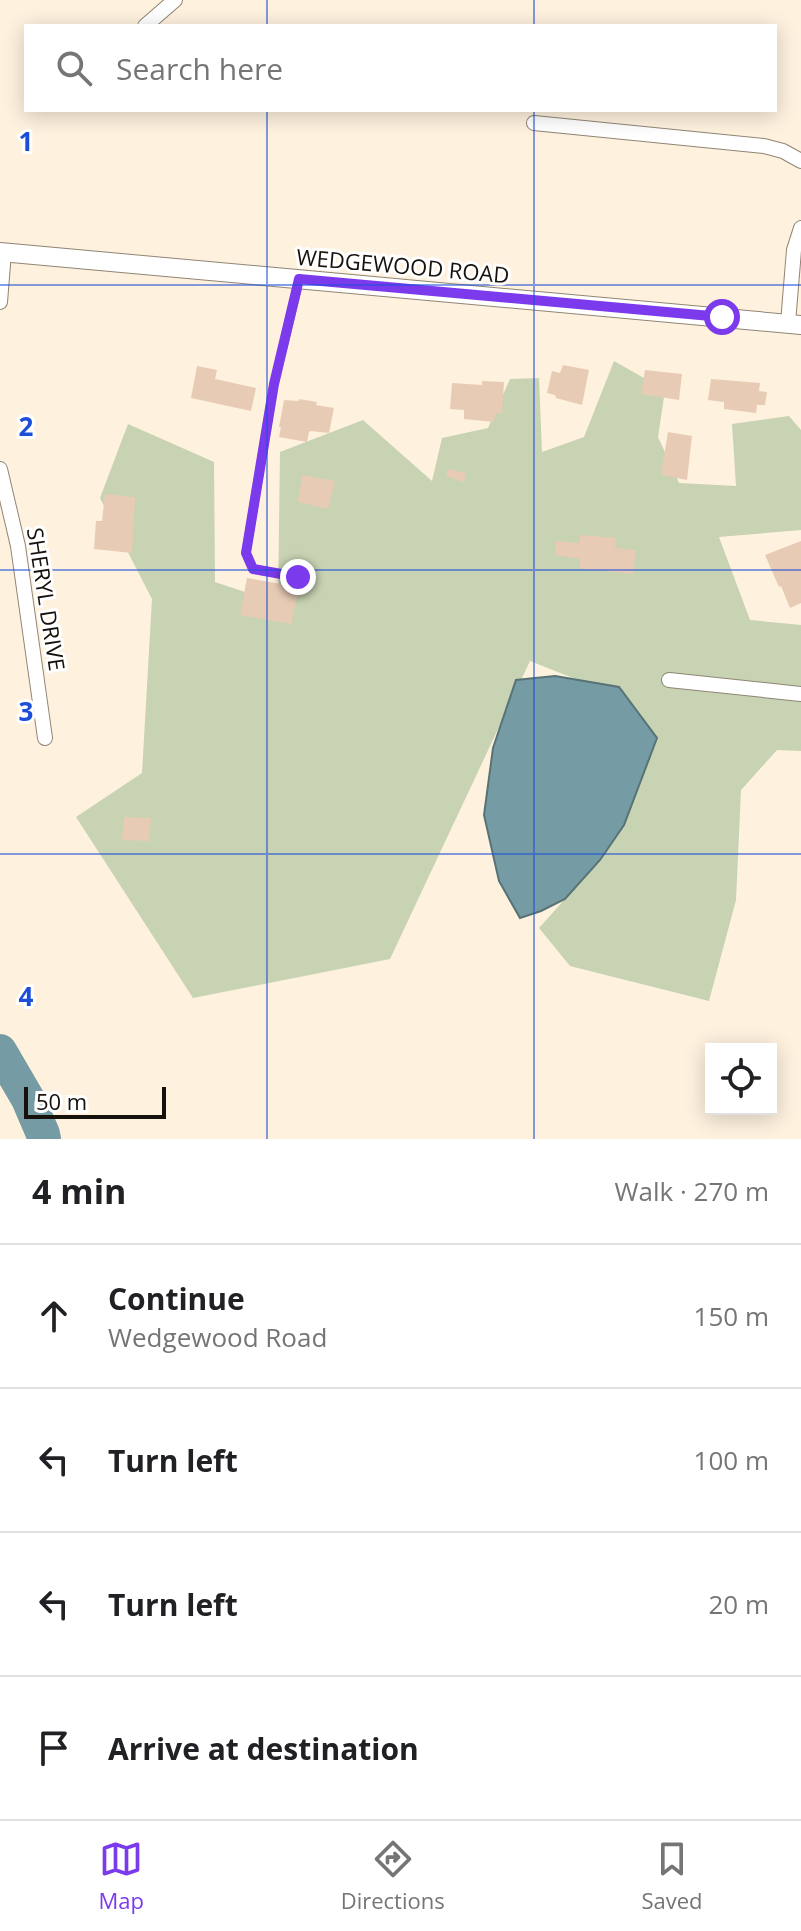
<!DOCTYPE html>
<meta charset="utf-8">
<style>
body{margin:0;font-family:"Open Sans",sans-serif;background:#f6f6f6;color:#202124}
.controls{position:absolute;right:24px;bottom:24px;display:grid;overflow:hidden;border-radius:0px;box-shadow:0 4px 20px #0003}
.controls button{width:72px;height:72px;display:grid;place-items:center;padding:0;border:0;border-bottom:2px solid #e0e0e0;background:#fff;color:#202124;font:40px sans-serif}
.scale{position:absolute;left:24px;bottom:20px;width:142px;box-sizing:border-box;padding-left:8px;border:4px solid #16120b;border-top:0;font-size:22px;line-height:28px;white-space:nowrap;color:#16120b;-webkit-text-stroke:6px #fff;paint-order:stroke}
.stop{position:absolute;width:24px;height:24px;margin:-18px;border:6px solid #7c3aed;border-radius:50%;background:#fff}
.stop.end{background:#7c3aed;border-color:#fff;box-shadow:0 2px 8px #0008}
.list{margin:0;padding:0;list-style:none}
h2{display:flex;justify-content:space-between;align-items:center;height:104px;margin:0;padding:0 32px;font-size:34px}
h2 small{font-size:26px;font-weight:400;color:#757577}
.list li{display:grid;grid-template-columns:52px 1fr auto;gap:24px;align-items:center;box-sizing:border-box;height:144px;padding:0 32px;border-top:2px solid #e0e0e0}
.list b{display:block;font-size:30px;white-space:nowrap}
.list p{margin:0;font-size:26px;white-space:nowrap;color:#757577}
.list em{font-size:26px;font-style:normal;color:#757577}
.icon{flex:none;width:44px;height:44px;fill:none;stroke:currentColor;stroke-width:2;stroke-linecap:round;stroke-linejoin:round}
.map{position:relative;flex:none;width:801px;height:1139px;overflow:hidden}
.search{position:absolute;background:#fff;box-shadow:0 4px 20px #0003;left:24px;right:24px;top:24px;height:88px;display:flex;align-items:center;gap:20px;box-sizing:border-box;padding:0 28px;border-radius:0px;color:#757577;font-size:30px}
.sheet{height:680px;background:#fff}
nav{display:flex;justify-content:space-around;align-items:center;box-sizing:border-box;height:112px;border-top:2px solid #e0e0e0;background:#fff;font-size:22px;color:#757577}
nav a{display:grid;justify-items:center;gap:4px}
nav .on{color:#7c3aed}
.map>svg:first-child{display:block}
.green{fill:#c7d3b3}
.water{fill:#759ca4;stroke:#587376;stroke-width:2}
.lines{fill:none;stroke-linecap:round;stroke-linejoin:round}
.river{stroke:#759ca4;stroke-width:34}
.building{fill:#e8cbb5}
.service-casing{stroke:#908574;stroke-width:9}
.minor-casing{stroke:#908574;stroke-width:16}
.tertiary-casing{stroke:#908574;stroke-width:20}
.service{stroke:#fff;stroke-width:7}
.minor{stroke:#fff;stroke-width:14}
.tertiary{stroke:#fff;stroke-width:18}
.route{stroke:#7c3aed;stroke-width:10}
.grid{fill:none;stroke:#1d4ed8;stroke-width:2;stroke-opacity:0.55}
.labels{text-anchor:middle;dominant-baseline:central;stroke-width:6;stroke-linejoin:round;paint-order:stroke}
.street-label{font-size:22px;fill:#16120b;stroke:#fff}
.grid-label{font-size:26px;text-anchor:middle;font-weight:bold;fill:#1d4ed8;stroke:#fff;stroke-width:6;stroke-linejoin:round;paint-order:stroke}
</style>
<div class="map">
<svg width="801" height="1139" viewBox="0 0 801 1139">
<rect width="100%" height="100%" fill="#fef1de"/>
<path class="green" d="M614,361L665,390L658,437L679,483L736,486L732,424L789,416L801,430V530L719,537L750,620L801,625V751L777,750L741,790L736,900L709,1001L570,966L539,928L600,860L626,699L530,661L390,959L193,998L76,817L142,773L152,599L100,498L128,424L214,462L215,582L278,603L280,452L363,420L432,481L442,438L488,428L510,379L539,378L542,452L584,437Z"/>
<path class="water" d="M555,676L619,687L657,738L624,825L600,860L565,899L541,911L520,918L499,881L484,815L493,748L516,680Z"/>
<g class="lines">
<path class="river" d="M0,1051L28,1099L43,1134L44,1139"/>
</g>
<path class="building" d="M563,365L589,370L582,405L556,398L555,395L547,393L552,371L560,373Z
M197,366L217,370L215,379L256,388L251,411L191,398Z
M645,370L682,374L679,400L641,394Z
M711,379L760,383L759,391L767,392L765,405H757L756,413L724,409V402L708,400Z
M482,381L504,382L502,414L495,413L494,422L464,419V410L450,409L452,383L482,385Z
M299,399L317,402L316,405L334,408L329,433L311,431L309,432L307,442L279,437L281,427H279L284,400L299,401Z
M668,432L692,436L687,480L661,475Z
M448,469L466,473L464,482L446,476Z
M302,475L335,481L328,509L298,502Z
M105,494L135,497L132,553L94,549L96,521H102Z
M580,535L616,538L615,548L636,550L633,574L580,568V559L555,555L556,541L580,543Z
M801,541V603L790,608L781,586L779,587L765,555Z
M247,578L299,587L291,624L240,615Z
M124,817L151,818L149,841L122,840Z"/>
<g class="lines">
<defs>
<path id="service" d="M298,577L253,569L246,553L274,384L299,282"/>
<path id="minor" d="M145,26L175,0
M534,123L764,146L783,151L801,161
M0,302L4,252
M788,323L794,250L801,228
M0,469L18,546L45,738
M669,680L801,694"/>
<path id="tertiary" d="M0,252L801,325"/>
</defs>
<use href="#service" class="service-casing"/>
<use href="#minor" class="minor-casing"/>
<use href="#tertiary" class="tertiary-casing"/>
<use href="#service" class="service"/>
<use href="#minor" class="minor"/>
<use href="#tertiary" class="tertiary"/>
</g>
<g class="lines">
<path class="route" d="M298,577L253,569L246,553L274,384L299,279L722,317"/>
</g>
<path class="grid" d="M267,0V26M534,0V26M267,110V1139M534,110V1139M0,285H801M0,570H801M0,854H801"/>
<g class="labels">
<g class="street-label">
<text transform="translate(403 265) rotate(5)">WEDGEWOOD ROAD</text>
<text transform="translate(47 599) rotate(81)">SHERYL DRIVE</text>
</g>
</g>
<g class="grid-label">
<text x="26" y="151">1</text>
<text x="26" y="436">2</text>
<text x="26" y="721">3</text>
<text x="26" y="1006">4</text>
</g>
</svg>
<div class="controls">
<button><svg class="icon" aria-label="locate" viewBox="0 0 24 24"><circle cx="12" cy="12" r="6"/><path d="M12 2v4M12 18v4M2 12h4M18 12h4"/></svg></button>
</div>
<div class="scale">50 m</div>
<div class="stop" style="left:722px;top:317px"></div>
<div class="stop end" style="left:298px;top:577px"></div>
<div class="search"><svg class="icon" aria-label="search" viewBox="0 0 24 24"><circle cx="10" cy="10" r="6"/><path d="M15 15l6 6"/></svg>Search here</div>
</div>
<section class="sheet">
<h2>4 min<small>Walk · 270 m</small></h2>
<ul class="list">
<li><svg class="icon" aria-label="ahead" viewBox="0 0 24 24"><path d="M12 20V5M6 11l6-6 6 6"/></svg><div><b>Continue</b><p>Wedgewood Road</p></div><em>150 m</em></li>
<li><svg class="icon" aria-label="left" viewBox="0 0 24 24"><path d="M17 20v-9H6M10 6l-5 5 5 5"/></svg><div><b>Turn left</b></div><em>100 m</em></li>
<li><svg class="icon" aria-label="left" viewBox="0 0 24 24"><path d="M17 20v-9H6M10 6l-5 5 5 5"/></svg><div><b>Turn left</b></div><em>20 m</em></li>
<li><svg class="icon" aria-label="arrive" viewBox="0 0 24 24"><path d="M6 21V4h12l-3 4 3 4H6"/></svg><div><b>Arrive at destination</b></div></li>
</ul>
</section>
<nav>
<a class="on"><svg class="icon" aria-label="map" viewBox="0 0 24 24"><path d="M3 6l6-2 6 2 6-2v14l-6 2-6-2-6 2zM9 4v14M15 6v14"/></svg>Map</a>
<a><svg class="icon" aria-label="directions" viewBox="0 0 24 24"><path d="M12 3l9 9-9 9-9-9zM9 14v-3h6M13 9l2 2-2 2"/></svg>Directions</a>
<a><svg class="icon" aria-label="saved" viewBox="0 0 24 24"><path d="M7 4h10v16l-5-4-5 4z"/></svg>Saved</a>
</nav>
